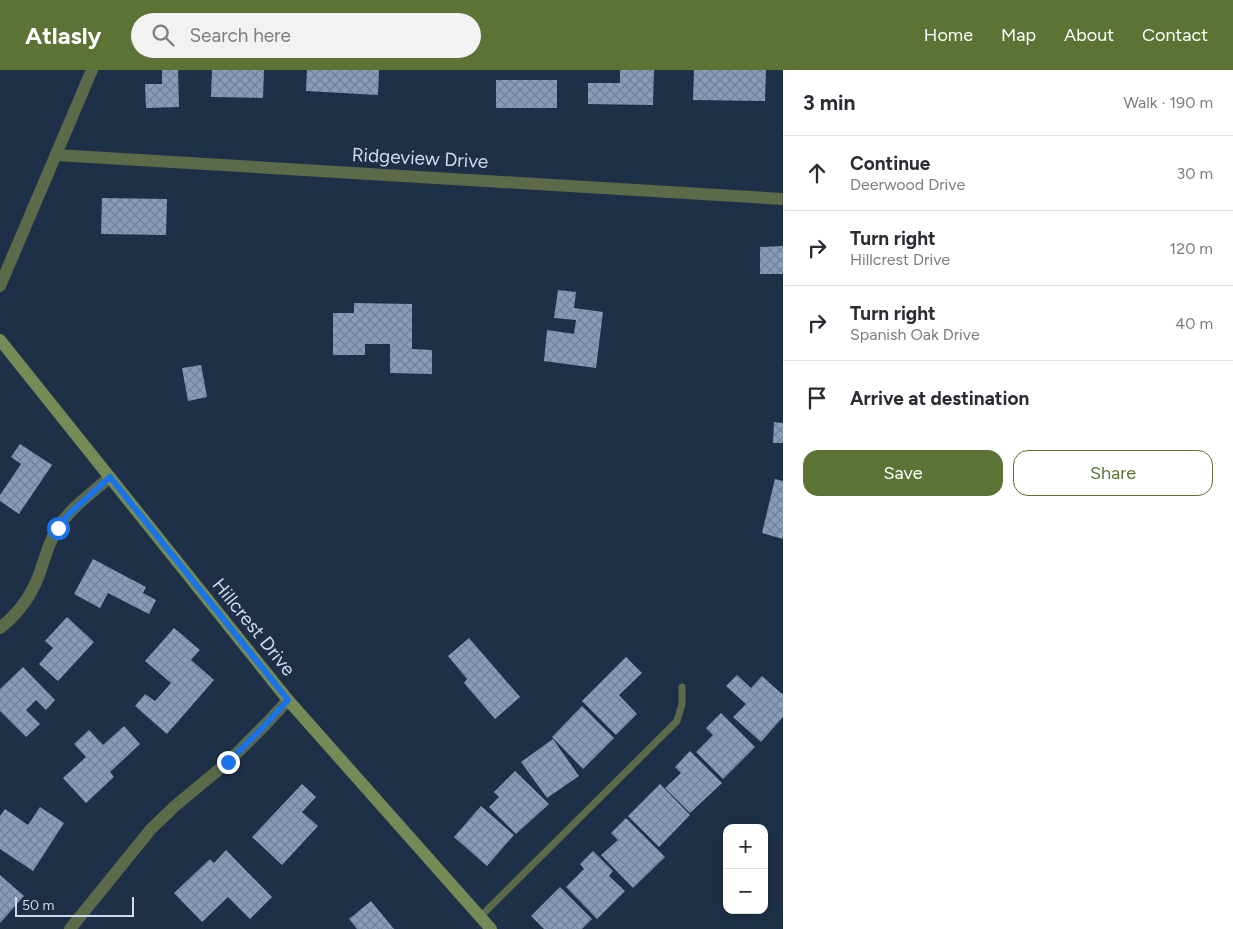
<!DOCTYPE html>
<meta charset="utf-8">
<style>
body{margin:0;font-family:Figtree,sans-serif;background:#f2f2f3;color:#2b2b33}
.controls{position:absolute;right:15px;bottom:15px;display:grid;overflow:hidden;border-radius:10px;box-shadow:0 2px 12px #0003}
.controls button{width:45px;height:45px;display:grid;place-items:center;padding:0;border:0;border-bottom:1px solid #e1e1e2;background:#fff;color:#2b2b33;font:25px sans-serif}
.scale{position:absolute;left:15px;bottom:12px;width:119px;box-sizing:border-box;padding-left:5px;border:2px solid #cfdbea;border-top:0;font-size:14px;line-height:18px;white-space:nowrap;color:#cfdbea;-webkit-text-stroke:4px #1e3048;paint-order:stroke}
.stop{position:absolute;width:15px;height:15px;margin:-11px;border:4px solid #1a73e8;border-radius:50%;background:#fff}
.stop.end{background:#1a73e8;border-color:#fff;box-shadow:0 1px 5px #0008}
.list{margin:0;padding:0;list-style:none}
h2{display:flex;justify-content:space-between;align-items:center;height:65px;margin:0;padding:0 20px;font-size:21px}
h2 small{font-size:16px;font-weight:400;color:#7c7c81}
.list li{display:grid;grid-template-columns:32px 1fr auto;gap:15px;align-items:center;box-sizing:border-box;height:75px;padding:0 20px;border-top:1px solid #e1e1e2}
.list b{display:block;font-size:19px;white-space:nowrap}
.list p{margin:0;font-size:16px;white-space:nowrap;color:#7c7c81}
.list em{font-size:16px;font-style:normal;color:#7c7c81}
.actions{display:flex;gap:10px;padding:15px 20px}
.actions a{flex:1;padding:11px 0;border:1px solid #5c7335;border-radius:15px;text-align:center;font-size:18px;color:#5c7335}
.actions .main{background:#5c7335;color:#fff}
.icon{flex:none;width:28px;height:28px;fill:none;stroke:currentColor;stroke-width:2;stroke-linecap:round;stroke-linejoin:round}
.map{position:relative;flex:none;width:783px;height:859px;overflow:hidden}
header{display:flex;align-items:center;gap:30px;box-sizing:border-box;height:70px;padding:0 25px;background:#5c7335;color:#fff}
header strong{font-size:24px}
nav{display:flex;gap:28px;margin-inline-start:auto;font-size:18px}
.search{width:350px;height:45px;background:#f2f2f3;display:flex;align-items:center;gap:12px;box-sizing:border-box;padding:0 18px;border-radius:28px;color:#7c7c81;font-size:19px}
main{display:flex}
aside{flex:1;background:#fff}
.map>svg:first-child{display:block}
.building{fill:url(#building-cross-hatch)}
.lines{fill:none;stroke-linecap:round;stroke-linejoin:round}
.service{stroke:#5c6a4a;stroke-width:7}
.minor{stroke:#5c6a4a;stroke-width:12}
.tertiary{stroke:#5c6a4a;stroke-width:12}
.secondary{stroke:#758b57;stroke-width:12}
.route{stroke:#1a73e8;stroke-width:6}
.labels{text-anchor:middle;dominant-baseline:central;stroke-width:5;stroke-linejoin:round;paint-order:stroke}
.street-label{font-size:19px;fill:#cfdbea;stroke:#1e3048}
</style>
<header>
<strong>Atlasly</strong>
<div class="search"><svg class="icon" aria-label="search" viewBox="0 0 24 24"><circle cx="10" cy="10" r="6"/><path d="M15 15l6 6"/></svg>Search here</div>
<nav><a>Home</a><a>Map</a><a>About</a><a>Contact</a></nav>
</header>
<main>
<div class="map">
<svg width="783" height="859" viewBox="0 0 783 859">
<defs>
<pattern id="building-cross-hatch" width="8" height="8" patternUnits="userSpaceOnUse" patternTransform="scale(1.25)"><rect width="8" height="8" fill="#879cb8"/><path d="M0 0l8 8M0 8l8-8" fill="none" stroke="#718196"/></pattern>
</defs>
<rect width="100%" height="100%" fill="#1e3048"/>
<path class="building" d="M162,0H178L179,37L146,38L145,14H162Z
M212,0H264L263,28L211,27Z
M307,0H379L378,25L306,21Z
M620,0H654L653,35L588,34V13H620Z
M694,0H766L765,31L693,30Z
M496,10H557V38H496Z
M102,128L167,129L166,165L101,164Z
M783,176V204H760V177Z
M558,220L576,222L574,238L603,242L596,298L544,291L547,260L574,264L576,250L554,248Z
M354,233L412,234V279L432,280V304L390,303V274H365V285H333V243H354Z
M201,295L207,327L188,331L182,298Z
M774,352L783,353V373H773Z
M20,374L52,395L19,444L0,431V425L21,394L11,387Z
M775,409L783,411V469L762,463Z
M93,489L146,517L143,523L156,530L149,544L108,523L100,538L74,524Z
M67,547L94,572L58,611L39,594L53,578L45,571Z
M174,558L200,580L191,590L214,610L167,664L135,636L145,624L155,631L171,613L145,591Z
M469,568L520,627L495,649L464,613L467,609L448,586Z
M626,587L642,603L619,625L637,644L616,665L582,631Z
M23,597L55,630L46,640L36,630L26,640L40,654L26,667L0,641V619Z
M737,605L751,618L762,606L782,624L783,623V647L761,672L733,647L746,634L726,616Z
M582,636L614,668L583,699L552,667Z
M721,643L755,677L723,709L696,682L713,665L706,658Z
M124,656L140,674L110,702L114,707L86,733L63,708L86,687L74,674L89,660L103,675Z
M553,669L579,706L547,728L521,692Z
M690,681L722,713L690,743L665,718L681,703L675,697Z
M515,701L549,734L516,764L489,737L499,727L494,722Z
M302,714L316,727L302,742L318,756L282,795L252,767Z
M660,714L690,745L659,777L628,746Z
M481,736L514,765L487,796L454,767Z
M40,737L64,753L33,801L0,779V746L5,739L28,755Z
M626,748L665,787L633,818L601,785L618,770L611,763Z
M226,780L272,827L250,849L228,827L202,852L174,823L210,789L214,793Z
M593,781L613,801L609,806L625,821L597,849L566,817L584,799L580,794Z
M0,805L24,826L0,853Z
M560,817L592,849L582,859H544L531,846Z
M371,831L394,859H357L349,849Z"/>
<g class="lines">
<path class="service" d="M480,847L677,651L682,634V617"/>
<path class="minor" d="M56,85L783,129
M0,558C18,544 31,526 39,505C45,489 48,473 57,459C70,438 92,423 110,407
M70,859L151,759L175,736L228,692L266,654L288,630"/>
<path class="tertiary" d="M0,216L92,0"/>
<path class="secondary" d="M0,270L288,630L491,859"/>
</g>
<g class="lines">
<path class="route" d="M58,458L69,444L110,407L288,630L266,654L228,692"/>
</g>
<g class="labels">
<g class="street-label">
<text transform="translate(420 88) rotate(3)">Ridgeview Drive</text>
<text transform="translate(254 557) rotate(51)">Hillcrest Drive</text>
</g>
</g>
</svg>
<div class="controls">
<button>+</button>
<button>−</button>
</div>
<div class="scale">50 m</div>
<div class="stop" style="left:58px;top:458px"></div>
<div class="stop end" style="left:228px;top:692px"></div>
</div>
<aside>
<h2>3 min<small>Walk · 190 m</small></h2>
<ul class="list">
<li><svg class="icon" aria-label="ahead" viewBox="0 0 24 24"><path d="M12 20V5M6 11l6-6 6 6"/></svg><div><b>Continue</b><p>Deerwood Drive</p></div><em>30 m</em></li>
<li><svg class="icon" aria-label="right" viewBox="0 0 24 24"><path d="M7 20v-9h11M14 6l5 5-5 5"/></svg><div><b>Turn right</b><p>Hillcrest Drive</p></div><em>120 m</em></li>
<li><svg class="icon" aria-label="right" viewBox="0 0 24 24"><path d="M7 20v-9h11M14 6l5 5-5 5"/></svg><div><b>Turn right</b><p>Spanish Oak Drive</p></div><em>40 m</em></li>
<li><svg class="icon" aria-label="arrive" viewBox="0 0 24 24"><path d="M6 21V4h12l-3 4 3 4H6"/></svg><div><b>Arrive at destination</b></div></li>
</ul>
<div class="actions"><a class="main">Save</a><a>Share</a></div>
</aside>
</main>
